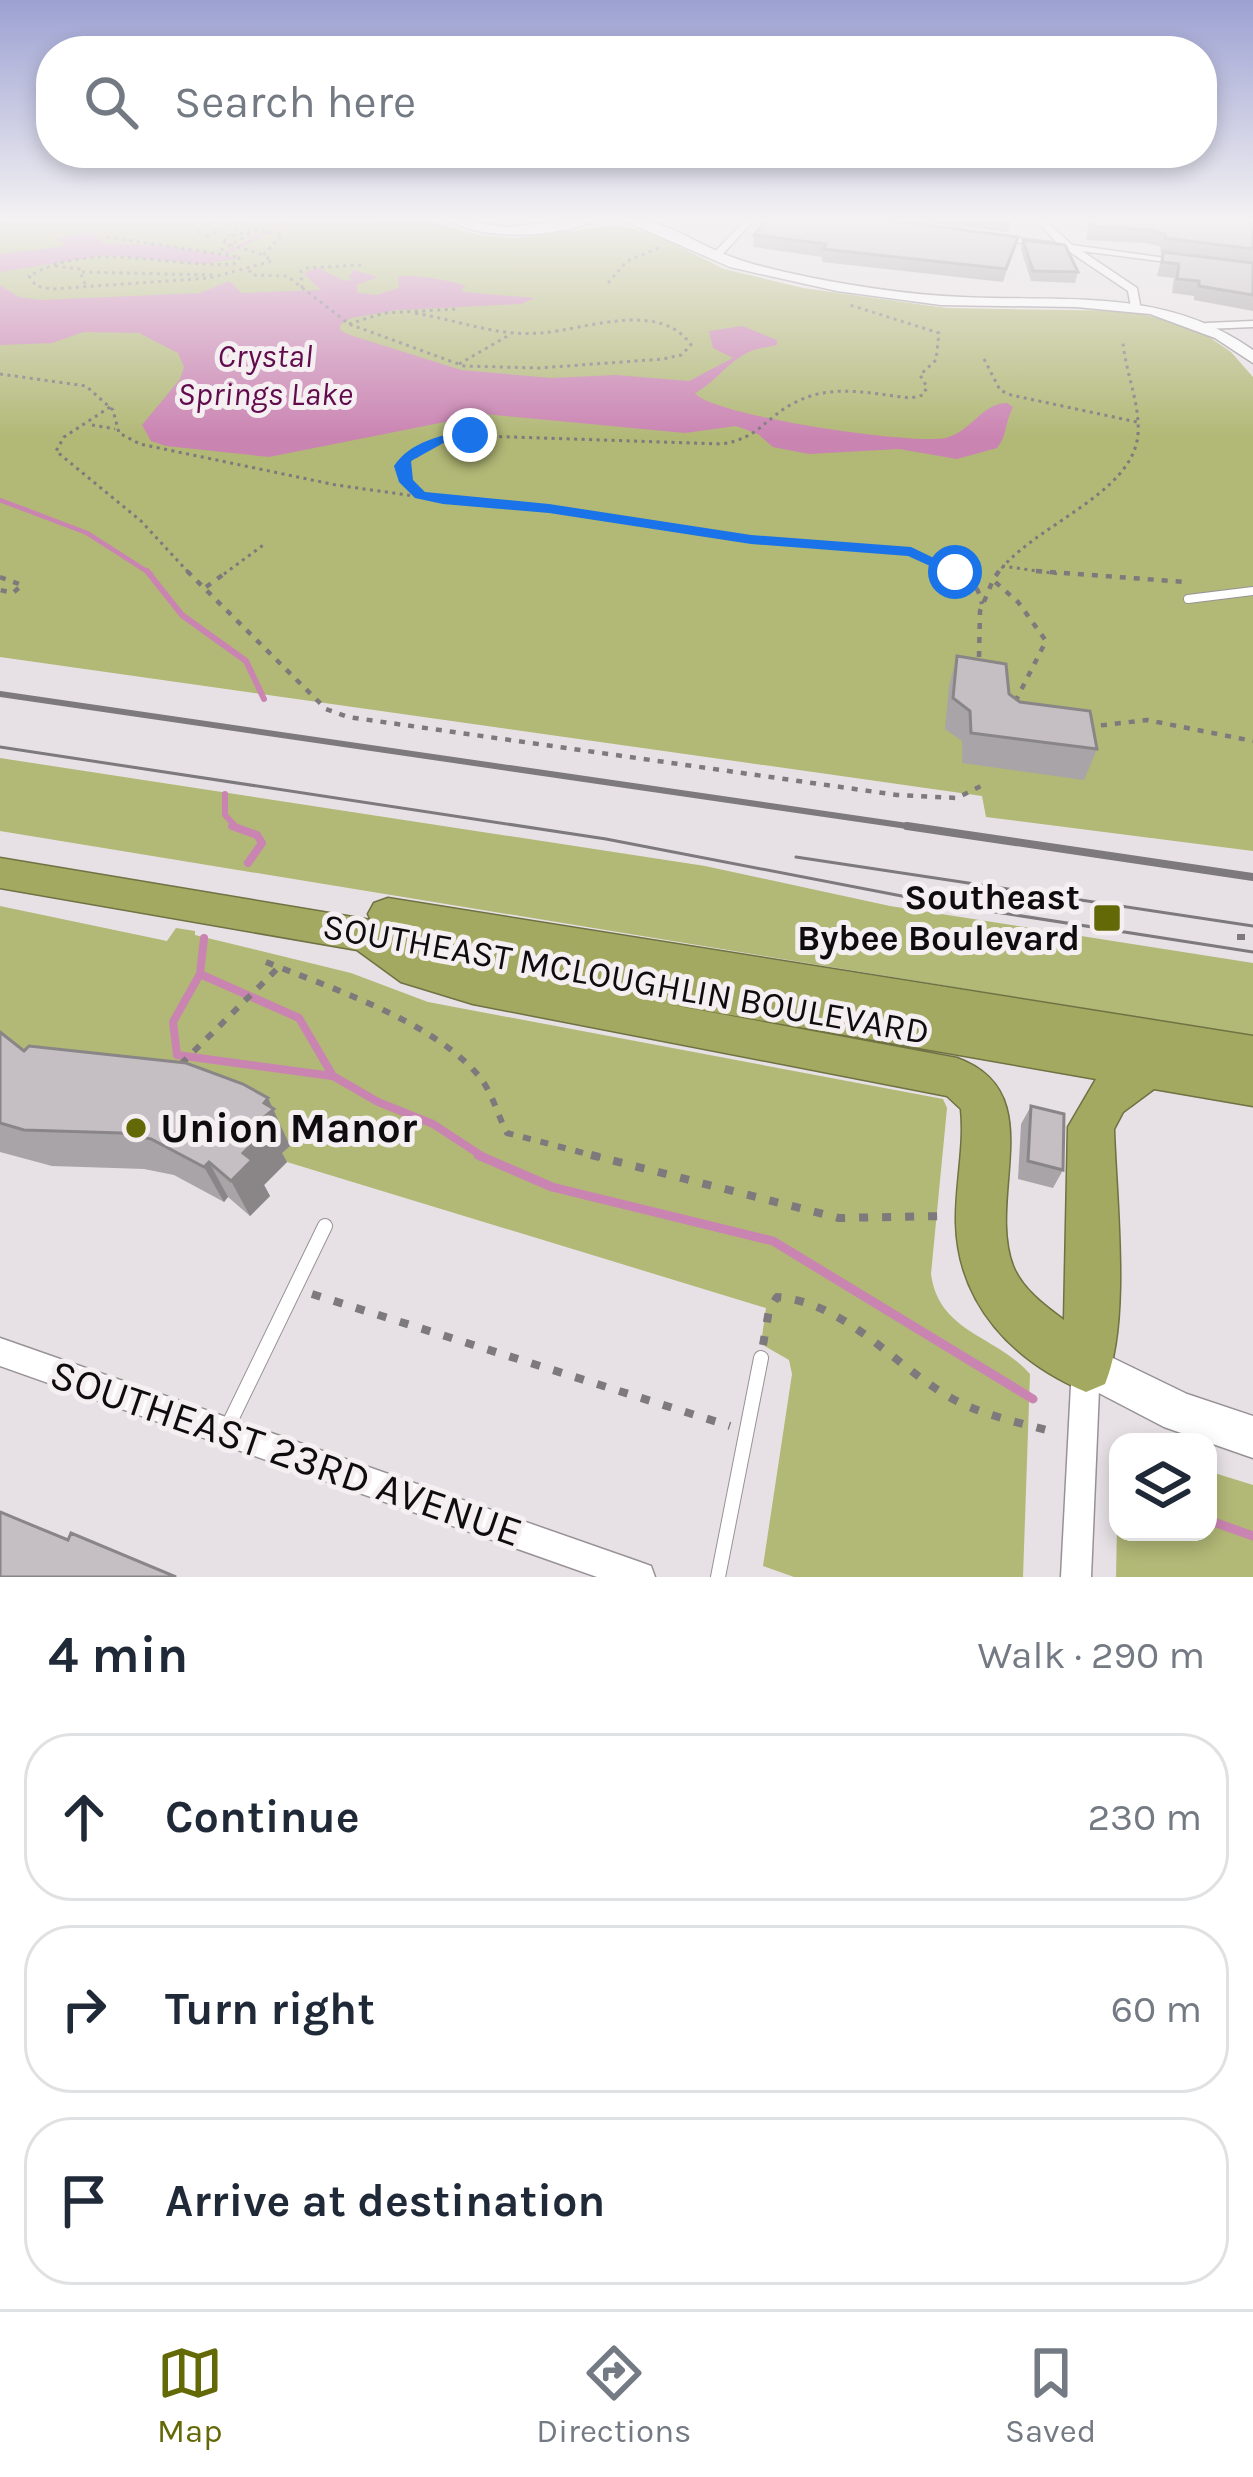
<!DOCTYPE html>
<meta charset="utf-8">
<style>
body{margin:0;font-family:Karla,sans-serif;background:#f2f2f3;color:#1f2937}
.controls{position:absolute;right:36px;bottom:36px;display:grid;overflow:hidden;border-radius:24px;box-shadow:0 6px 18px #0003}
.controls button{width:108px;height:108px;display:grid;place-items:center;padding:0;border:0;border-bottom:3px solid #e0e1e3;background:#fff;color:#1f2937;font:60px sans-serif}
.stop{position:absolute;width:36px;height:36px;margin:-27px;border:9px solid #1a73e8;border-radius:50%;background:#fff}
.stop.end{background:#1a73e8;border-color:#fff;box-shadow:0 3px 12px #0008}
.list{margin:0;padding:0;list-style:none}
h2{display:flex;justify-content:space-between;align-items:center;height:156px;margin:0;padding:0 48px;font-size:51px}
h2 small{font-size:39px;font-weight:400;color:#747a83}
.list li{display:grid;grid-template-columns:78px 1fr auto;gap:36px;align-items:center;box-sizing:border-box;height:168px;margin:0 24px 24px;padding:0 24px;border:3px solid #e0e1e3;border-radius:48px}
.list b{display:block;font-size:45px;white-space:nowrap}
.list em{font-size:39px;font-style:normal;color:#747a83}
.icon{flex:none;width:66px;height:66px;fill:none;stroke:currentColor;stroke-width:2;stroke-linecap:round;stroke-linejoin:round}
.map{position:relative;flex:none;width:1253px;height:1577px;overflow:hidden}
.search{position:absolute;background:#fff;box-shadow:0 6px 18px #0003;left:36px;right:36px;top:36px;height:132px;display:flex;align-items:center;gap:30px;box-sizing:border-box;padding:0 42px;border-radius:48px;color:#747a83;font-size:45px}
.sheet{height:732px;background:#fff}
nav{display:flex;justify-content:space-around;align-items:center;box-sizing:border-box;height:168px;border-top:3px solid #e0e1e3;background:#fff;font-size:33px;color:#747a83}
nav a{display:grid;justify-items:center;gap:6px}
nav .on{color:#646908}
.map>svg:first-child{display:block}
.green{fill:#b2b876}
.water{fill:#ca84b2}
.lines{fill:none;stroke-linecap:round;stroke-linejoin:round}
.stream-far4{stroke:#ca84b2;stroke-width:3}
.stream-far3{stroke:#ca84b2;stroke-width:4.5}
.stream-far2{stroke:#ca84b2;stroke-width:6}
.stream-far1{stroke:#ca84b2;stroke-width:8}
.stream{stroke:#ca84b2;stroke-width:9}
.lane-far1-casing{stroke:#989296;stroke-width:10}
.lane-casing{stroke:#989296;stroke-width:16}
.street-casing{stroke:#989296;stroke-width:3}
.secondary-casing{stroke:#989296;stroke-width:3}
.highway-casing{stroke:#6f7243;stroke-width:3}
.path-far3{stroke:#7d797c;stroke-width:3;stroke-dasharray:3 4.5;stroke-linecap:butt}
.path-far2{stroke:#7d797c;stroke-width:4.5;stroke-dasharray:6 8;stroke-linecap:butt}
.path-far1{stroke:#7d797c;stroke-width:6;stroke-dasharray:8 10;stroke-linecap:butt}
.path{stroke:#7d797c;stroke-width:8;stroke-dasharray:9 14;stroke-linecap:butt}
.lane-far1{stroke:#fff;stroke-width:8}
.lane{stroke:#fff;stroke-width:14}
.street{fill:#fff;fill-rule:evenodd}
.secondary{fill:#fff;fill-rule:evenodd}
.highway{fill:#a3a960;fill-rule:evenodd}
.tram{stroke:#7d797c;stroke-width:3}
.rail-far1{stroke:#7d797c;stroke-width:6}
.rail{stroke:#7d797c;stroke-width:8}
.path-bridge{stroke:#7d797c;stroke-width:3;stroke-dasharray:3 4.5;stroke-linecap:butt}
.wall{fill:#a9a4a8}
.shaded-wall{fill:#8a8688}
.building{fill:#c5bfc3;stroke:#8a8688;stroke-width:3}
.route{fill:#1a73e8}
.poi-dot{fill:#646908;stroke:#f5eff2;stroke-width:4.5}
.labels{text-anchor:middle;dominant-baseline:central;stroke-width:10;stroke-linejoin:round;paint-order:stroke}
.far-water-label{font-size:33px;font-style:italic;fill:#610b4d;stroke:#f5eff2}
.poi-label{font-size:36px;font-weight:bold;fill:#0e0c0e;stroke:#f5eff2;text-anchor:end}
.street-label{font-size:36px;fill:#0e0c0e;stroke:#f5eff2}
.near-poi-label{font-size:42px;font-weight:bold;fill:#0e0c0e;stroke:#f5eff2;text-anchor:start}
.near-street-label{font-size:42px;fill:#0e0c0e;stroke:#f5eff2}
</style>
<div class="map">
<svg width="1253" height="1577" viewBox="0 0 1253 1577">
<rect width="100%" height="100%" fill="#e7e1e5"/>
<path class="green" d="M0,218L403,219L431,221L479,235L515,238L618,225L652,233L724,269L803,288L946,308L1132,311L1199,330L1231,352L1253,377V851L986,817L982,796L0,657Z
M0,758L705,866L890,906L1253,963V1036L0,831Z
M0,906L167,941L176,928L195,931V935L351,973L428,1002L943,1099L947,1108L931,1274C939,1333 996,1335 1030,1374L1023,1577H794L763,1566L792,1374L789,1360L761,1344L766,1308L287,1162L174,1095L0,1045Z
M1208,1471L1253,1485V1577H1116L1118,1473V1532H1208Z"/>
<path class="water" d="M88,231L106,244L162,245L239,258L205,264L106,255L0,272V254L60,247L66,243L56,239Z
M316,267L343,280L355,281L349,278L353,270L378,277L356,285L358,293L376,295L399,288L398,277C410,273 453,281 466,286L461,290L464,292L535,298L521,304L398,310L351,318L340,325V330L350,335L461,370L552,378L616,375L689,381L733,358L713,348L709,331L742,326L777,340V345C768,347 757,348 749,352C727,362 715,383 695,393C710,415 911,445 945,438C970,433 982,403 1007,403L1013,407C1005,422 1007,436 997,448L957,459L899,449L809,454L773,447L758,434L736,426L685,433L485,414L269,457L166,446L151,441L142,425L180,379L184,367L178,353L139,333L84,332L52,343L0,345V285L19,297L40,300L200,293L229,281L242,293L321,290L304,274Z"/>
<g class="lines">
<path class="stream-far4" d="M226,253L284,224"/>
<path class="stream-far3" d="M0,500L87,533L151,574"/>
<path class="stream-far2" d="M147,571L182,615L246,661L264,699
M225,794V815L238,829"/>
<path class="stream-far1" d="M232,826L257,835L262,843L248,863
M204,938L200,974L299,1018L333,1076L378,1102L433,1124L485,1158
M200,974L173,1022L177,1055L332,1076"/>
<path class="stream" d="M478,1155L552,1187L773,1241L1033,1399
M1208,1520L1253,1536"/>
<defs>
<path id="lane-far1" d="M1188,599L1253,591"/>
<path id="lane" d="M228,1426L325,1226
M718,1577L761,1358"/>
<path id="street" d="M747,218H756L719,258H713V254Z
M1034,218H1043L1072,245L1187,261L1182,264L1082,251L1137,288L1140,305L1131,307L1128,291L1067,250L990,238L995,235L1057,243Z
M1253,321V327L1206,329L1201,326L1206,323Z
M0,1338L640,1562L651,1566L655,1577H597L0,1366Z
M1086,1352L1096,1356L1100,1366L1091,1577H1061L1072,1366L1076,1356Z"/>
<path id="secondary" d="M446,218L505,227L602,218C564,237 482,243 446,218Z
M618,218C661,216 690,241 729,256C754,266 781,271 808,277C859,287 911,295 962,297C1065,302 1164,287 1253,350V363L1215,338L1150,314L1076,307L941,305L837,291L730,267Z
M1086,1345L1187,1394L1253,1416V1458L1164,1427L1072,1379L1066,1365L1072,1351Z"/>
<path id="highway" d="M0,858L371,920L368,914L374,903L388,898L1253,1036V1106L1154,1089L1123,1112L1114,1129C1116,1199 1131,1322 1105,1384L1086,1392C1014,1362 958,1305 956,1223C955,1185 965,1147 961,1109L947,1096L473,1004L401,982L357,950L0,888ZM656,1002L1096,1079L1068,1127L1064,1320C1045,1306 1022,1289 1013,1266C986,1195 1051,1092 957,1058Z"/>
</defs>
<use href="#lane-far1" class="lane-far1-casing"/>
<use href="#lane" class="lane-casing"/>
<use href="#street" class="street-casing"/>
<use href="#secondary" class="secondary-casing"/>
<use href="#highway" class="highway-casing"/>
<path class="path-far3" d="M307,218L436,223
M0,222L10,218
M197,233L210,223
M206,236L244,220L223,242
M107,237L240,257
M221,250L259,229L227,237
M240,257L234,264C164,268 94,239 29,276L36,286L52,289L210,278L272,261L263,255L282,235L259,229
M55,266L79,269L85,284
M249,270L252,275L287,276L349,324L464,366L539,368L663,359L681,355L691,345C660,299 584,330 541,333C496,337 456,319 413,313
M82,272L213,275
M608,283L627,261L661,247
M302,288L301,271L307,268L362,265
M349,324L384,313L458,309
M984,359L1000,390L1011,395L1137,422
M459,364L511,334
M0,374L86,386L113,410L119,433L140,444L336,485L443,500L549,508L750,540L911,552L962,574
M110,407L64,437L56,451L141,521L190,574
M92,425L115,429
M420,495L407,482L401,466L451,435L722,444C760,438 765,417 796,402C833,383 871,394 911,398L923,395L927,387L920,375L936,360L939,333L850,305
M1002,566L1059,574
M224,574L266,543
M997,574C1034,524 1133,495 1138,434C1140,403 1126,374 1123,343"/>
<path class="path-far2" d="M187,571L326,709L348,717L897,795L957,798L983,785
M955,571C970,577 979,587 982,604
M999,571L993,580L1018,602L1046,641L1016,700
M1036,571L1186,582
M0,577L22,585L13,593L0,590
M206,587L228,571
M979,657L980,611L993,580
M1087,727L1147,720L1253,741"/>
<path class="path-far1" d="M1237,937H1253
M266,962C331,988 432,1021 478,1075C492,1091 497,1114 507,1133L603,1158
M181,1064L279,967"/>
<path class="path" d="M591,1155L839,1218L945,1216
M312,1294L730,1426
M763,1345L769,1310L777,1297C847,1303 893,1365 951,1398C984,1416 1022,1423 1057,1433"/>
<use href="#lane-far1" class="lane-far1"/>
<use href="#lane" class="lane"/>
<use href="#street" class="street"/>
<use href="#secondary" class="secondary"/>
<use href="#highway" class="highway"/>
<path class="tram" d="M0,747L606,839L938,903L1253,952
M796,857L1253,926"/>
<path class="rail-far1" d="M0,694L928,829"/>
<path class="rail" d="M907,826L1253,877"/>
<path class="path-bridge" d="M223,242L263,255"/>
</g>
<path class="wall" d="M690,218H730V219H693Z
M888,218H1014L1008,232Z
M1077,218H1253V311L1194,300V296L1172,293L1174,278L1157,276L1163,252L1160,251L1161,247L1146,243L1086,240L1089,220Z
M754,235L1018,237L1003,282L822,262V257L753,247Z
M1023,240L1078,272L1075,283L1031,281L1021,250Z
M957,656L1020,702L1097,749L1084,780L962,763V741L945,729L949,686Z
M0,1032L24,1051L268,1098L290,1146L282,1153L287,1162L264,1185L270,1196L250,1216L228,1197L224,1202L174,1175L144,1169L52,1166L0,1152Z
M1031,1106L1063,1170L1053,1188L1018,1179L1021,1124Z"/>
<path class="shaded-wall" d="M268,1098L290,1146L282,1153L287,1162L264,1185L270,1196L250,1216L231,1181L243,1153L262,1119L264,1103Z
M209,1162L228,1197L224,1202L204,1167Z"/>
<path class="building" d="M769,218H871L1018,237L1006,269L823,249L826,244L754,235Z
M1091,218H1253V249L1165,238V234L1150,230L1090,226Z
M1023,240L1065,245L1078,272L1033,271Z
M1163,252L1253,263V295L1199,286V281L1177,279L1179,264L1162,262Z
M957,656L1006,664L1009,694L1020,702L1090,711L1097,749L971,733L970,711L953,698Z
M0,1032L24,1051L29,1046L186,1063L243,1084L268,1098L264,1103L274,1109L262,1119L270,1126L243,1153L252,1160L231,1181L209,1162L204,1167L151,1139L121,1133L24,1130L0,1123Z
M1031,1106L1064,1114L1063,1170L1028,1161Z
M0,1512L68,1540L71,1533L176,1577H0Z"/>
<linearGradient id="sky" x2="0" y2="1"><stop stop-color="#9ca1d2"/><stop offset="0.5" stop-color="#f4f2f3"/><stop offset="1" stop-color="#f4f2f3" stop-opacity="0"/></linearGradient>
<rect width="1253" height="438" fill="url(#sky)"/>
<path class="route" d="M470,431L474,438L447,441L411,461L413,480L425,492L549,504L751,535L911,547L963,572L950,575L908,556L751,544L549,513L443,504L415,498L399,482L394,466C410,442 442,434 470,431Z"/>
<g class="poi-dot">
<rect x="1092" y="903" width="30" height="30" rx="6"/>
<circle cx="136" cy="1128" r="12"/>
</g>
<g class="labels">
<g class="far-water-label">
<text x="265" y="356">Crystal<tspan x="265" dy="38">Springs Lake</tspan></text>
</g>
<g class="poi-label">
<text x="1080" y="897">Southeast<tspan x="1080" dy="41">Bybee Boulevard</tspan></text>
</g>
<g class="street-label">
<text transform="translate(626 979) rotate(10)">SOUTHEAST MCLOUGHLIN BOULEVARD</text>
</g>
<g class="near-poi-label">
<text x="160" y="1128">Union Manor</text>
</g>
<g class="near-street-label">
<text transform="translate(286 1453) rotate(19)">SOUTHEAST 23RD AVENUE</text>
</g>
</g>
</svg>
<div class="controls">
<button><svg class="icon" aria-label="layers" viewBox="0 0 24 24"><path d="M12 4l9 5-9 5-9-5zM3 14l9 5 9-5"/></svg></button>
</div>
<div class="stop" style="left:955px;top:572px"></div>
<div class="stop end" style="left:470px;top:435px"></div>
<div class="search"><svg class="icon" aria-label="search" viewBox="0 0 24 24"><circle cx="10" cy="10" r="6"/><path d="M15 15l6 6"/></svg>Search here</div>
</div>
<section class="sheet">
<h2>4 min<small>Walk · 290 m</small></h2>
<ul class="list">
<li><svg class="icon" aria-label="ahead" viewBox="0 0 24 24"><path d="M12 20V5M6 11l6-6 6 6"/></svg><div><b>Continue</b></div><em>230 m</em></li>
<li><svg class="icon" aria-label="right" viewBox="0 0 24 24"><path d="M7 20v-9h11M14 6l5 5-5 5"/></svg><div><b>Turn right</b></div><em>60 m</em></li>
<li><svg class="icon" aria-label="arrive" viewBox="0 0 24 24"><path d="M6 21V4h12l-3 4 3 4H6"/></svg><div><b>Arrive at destination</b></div></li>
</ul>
</section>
<nav>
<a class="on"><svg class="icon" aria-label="map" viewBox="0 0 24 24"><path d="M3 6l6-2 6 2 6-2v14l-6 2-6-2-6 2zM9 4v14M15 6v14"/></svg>Map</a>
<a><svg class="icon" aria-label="directions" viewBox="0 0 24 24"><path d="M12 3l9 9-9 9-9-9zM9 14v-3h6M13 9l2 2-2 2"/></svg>Directions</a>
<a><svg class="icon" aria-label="saved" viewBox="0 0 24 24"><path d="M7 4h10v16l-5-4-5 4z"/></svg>Saved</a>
</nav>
